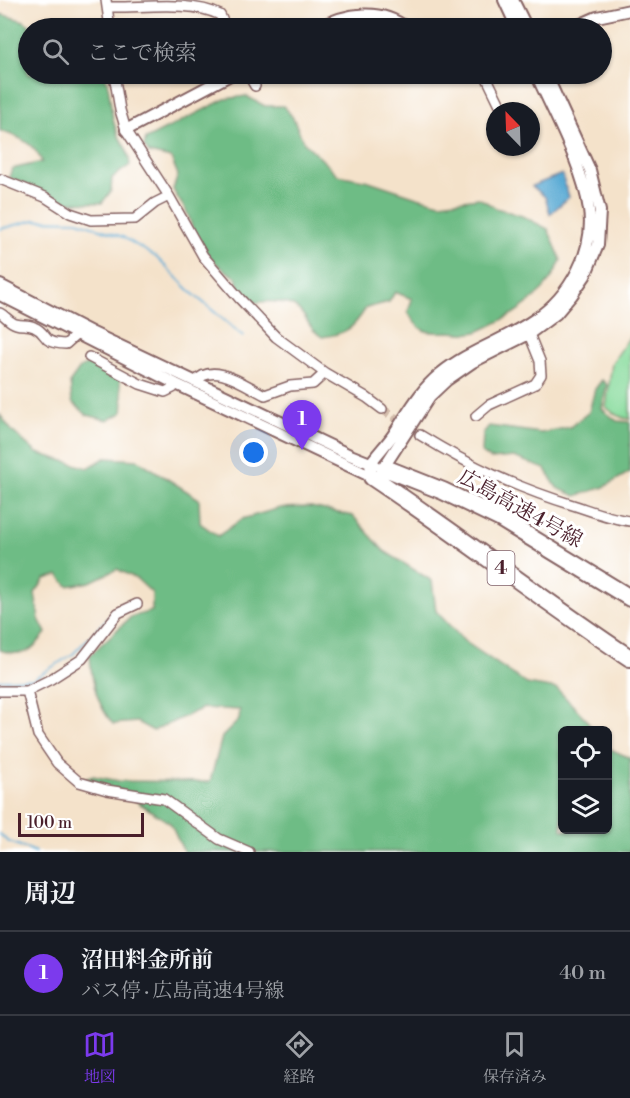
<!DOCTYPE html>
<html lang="ja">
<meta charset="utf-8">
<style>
body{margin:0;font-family:"Libre Bodoni","Noto Serif JP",serif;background:#20242c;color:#f1f3f6}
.controls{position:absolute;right:18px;bottom:18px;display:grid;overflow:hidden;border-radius:9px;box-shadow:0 2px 4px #0004}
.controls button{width:54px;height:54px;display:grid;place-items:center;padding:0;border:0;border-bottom:2px solid #363941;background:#171b24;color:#f1f3f6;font:30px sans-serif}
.compass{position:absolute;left:486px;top:102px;width:54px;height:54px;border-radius:50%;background:#171b24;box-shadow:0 2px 4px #0004;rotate:337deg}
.scale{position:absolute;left:18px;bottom:15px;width:126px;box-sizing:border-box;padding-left:6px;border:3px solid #4a1f2b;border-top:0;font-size:16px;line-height:21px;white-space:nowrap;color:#4a1f2b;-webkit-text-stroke:4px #fff;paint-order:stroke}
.you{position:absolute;left:254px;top:453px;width:21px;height:21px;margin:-15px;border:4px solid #fff;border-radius:50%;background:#1a73e8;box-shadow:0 0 0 9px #1a73e833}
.badge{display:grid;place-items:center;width:39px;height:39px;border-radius:50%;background:#7c3aed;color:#fff;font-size:20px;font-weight:700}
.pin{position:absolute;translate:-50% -50px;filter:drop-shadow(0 2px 3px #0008)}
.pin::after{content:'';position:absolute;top:32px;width:21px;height:18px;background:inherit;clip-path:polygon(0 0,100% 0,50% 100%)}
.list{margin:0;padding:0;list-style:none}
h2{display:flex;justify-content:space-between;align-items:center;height:78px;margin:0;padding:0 24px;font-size:26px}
h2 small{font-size:20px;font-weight:400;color:#9ea1a6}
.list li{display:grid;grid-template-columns:39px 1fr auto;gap:18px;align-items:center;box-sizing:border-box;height:84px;padding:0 24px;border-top:2px solid #363941}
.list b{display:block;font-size:22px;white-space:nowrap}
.list p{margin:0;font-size:20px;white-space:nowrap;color:#9ea1a6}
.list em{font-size:20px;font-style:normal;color:#9ea1a6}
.icon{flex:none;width:33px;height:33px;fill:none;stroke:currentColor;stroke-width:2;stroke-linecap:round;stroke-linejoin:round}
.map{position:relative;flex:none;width:630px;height:852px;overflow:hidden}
.search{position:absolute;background:#171b24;box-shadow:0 2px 4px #0004;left:18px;right:18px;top:18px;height:66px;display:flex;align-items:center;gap:15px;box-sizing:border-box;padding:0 21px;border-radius:33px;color:#9ea1a6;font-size:22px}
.sheet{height:162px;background:#171b24}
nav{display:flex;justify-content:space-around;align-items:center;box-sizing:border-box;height:84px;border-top:2px solid #363941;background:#171b24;font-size:16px;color:#9ea1a6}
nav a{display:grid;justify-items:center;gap:3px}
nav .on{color:#7c3aed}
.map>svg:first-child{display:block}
.green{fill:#89dc9e;stroke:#6a7e64;stroke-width:1.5}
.forest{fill:#6ebc85;stroke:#5c6e58;stroke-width:1.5}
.water{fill:#5aaad4;stroke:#526480;stroke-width:1.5}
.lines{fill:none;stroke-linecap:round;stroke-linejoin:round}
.stream{stroke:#5aaad4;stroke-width:2}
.minor-tunnel{stroke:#d2bbaa;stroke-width:9;stroke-dasharray:9 4.5;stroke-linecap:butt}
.minor-casing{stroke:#866363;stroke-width:12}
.tertiary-casing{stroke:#866363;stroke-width:14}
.motorway-casing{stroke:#866363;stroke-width:20}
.minor{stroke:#fff;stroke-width:9}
.tertiary{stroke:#fff;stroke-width:10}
.motorway{stroke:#fff;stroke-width:16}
.labels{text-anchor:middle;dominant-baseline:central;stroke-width:6;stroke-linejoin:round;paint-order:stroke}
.shield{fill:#fff;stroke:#80626b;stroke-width:1.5}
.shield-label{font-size:20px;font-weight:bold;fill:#4a1f2b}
.street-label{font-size:21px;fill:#4a1f2b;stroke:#fff}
</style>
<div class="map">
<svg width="630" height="852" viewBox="0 0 630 852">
<rect width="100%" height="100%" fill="#fff"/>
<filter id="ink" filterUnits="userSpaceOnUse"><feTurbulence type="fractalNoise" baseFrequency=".0167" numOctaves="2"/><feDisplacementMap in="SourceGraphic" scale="12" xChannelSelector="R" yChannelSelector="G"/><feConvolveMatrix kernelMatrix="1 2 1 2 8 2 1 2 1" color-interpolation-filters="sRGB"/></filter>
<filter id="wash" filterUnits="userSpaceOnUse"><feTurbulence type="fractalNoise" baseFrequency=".008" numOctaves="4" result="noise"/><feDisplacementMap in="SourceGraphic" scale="24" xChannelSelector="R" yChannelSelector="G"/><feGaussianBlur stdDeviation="1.35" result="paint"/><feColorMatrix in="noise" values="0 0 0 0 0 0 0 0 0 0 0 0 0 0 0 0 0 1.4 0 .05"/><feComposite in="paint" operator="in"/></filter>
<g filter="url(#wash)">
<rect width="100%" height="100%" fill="#f4e2ca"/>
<path class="green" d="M630,336V419C619,418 614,414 606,407L612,363Z"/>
<path class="forest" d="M0,14L24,21L33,28H28V74H97L105,76C112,93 109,112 116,129C121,145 128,145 130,165L112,178L111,191L102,203L67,202L9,177L12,169L42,162C34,143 20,137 0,131Z
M246,96L265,106H284L293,118L303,141L338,175L369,181L417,197L440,203L479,198L496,208L522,216L548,229L561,260C548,293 519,313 488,327C483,329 477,333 471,333C464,334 456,332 448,332C426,333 419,333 408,312L412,299L395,292L389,302L366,308C353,329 346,334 322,337C310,328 312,328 304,316C293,298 268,301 251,303L240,293L236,277C215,266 201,249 192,227C190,221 189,215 185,209C181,202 176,197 173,189L178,175L171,158L149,153L144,146L146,139L225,99Z
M92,362L120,376C119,392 125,395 122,413L107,420L87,415L72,402L70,382L80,368Z
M602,380L607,385L602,409L617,421L630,422V472L604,487L576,496L557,488L545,469L514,457L491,459L482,453L483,433L489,426L541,433L570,427L589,412L595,389Z
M0,415L12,431L37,453L88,468L105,458L138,460L199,499L200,523L218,536L242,519L280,508L311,507L353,516L384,551L432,581L436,611L464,641L527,684L557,689L585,718L593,730H562V830H608V748L630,758V852H184L170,823L137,802L132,794L83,780L93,776L119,781L210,782L222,737L239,720L240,710L203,708L153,731L137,722L113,724C97,705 91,679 90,655L131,617L152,611V593L137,579L117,569L90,582L68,586L58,575L45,579L35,593L39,619L46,633C31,652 25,658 0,650Z"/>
<path class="water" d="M562,174L569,197L550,214L545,197L532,186Z"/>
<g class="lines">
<path class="stream" d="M0,229L35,220L78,221L123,237L156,257L192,293L243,336
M0,680L33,679L73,654L114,612
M0,834L7,841L36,852"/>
</g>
</g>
<g filter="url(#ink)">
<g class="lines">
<path class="minor-tunnel" d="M382,409L420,435"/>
<defs>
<path id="minor" d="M106,0L110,28
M109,7C142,8 191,0 220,15L226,28
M114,74L120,110L126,130L169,196L203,256L240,299L276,337L325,373L366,397L382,409
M248,74L255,86
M485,74L503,111
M0,179L45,197L70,213L91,220L135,219L155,203L169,196
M0,313C6,316 9,322 16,324C22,326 28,324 34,327C50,334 39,343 66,344L76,335
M89,357L140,384L165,392L173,388L176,384
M195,382C213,360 246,386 265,395L290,386L313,384L325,373
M476,416L489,405L535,384L541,375L540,361L529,334
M420,435C472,467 517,488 576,506C594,512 612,519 630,521
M0,691H27L38,735L57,763L79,782L107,790L164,799L219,839L249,852
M27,691L51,679L82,659L118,613L137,604"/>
<path id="tertiary" d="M504,0L517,28
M513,0L527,28
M318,28C346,13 380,7 407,28
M572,28L597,17L630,10
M126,130L232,74
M0,285L91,332L350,455L375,465
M0,295L176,384L372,477
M382,470L430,396L447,380L473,362L529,334L556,314L572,295L585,276L598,245L600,211L590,170L546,74
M372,477L370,464C377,454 386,445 393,435C408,413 419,391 440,374C469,350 505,340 535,319C569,297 595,251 589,210C583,166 554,114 536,74"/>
<path id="motorway" d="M385,468L443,491L499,518L630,598
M372,477C459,535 542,600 630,658"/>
</defs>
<use href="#minor" class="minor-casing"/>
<use href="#tertiary" class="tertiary-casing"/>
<use href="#motorway" class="motorway-casing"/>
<use href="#minor" class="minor"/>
<use href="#tertiary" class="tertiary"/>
<use href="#motorway" class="motorway"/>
</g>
</g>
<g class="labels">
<rect class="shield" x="487.5" y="551" width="27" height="34" rx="4.5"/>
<g class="shield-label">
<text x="501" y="568">4</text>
</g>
<g class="street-label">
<text transform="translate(520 509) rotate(29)">広島高速4号線</text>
</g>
</g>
</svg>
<div class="controls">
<button><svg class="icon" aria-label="locate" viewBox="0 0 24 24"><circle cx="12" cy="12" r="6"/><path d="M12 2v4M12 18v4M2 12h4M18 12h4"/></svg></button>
<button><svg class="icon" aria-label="layers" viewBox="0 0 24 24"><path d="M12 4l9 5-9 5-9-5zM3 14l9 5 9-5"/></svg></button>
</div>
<svg class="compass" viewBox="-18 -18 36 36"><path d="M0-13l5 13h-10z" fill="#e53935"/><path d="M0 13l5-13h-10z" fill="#9ea1a6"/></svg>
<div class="scale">100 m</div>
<div class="you"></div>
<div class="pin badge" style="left:302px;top:450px">1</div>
<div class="search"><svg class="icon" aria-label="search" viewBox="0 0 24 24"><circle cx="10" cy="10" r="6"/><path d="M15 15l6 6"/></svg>ここで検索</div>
</div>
<section class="sheet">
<h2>周辺<small></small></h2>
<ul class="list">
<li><span class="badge">1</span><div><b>沼田料金所前</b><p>バス停 · 広島高速4号線</p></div><em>40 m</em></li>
</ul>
</section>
<nav>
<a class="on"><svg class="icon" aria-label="map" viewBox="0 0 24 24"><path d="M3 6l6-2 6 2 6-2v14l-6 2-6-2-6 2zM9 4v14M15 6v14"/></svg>地図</a>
<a><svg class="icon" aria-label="directions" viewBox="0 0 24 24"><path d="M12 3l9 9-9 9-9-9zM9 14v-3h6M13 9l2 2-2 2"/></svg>経路</a>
<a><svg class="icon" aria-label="saved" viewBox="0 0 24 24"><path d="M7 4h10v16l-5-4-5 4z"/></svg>保存済み</a>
</nav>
